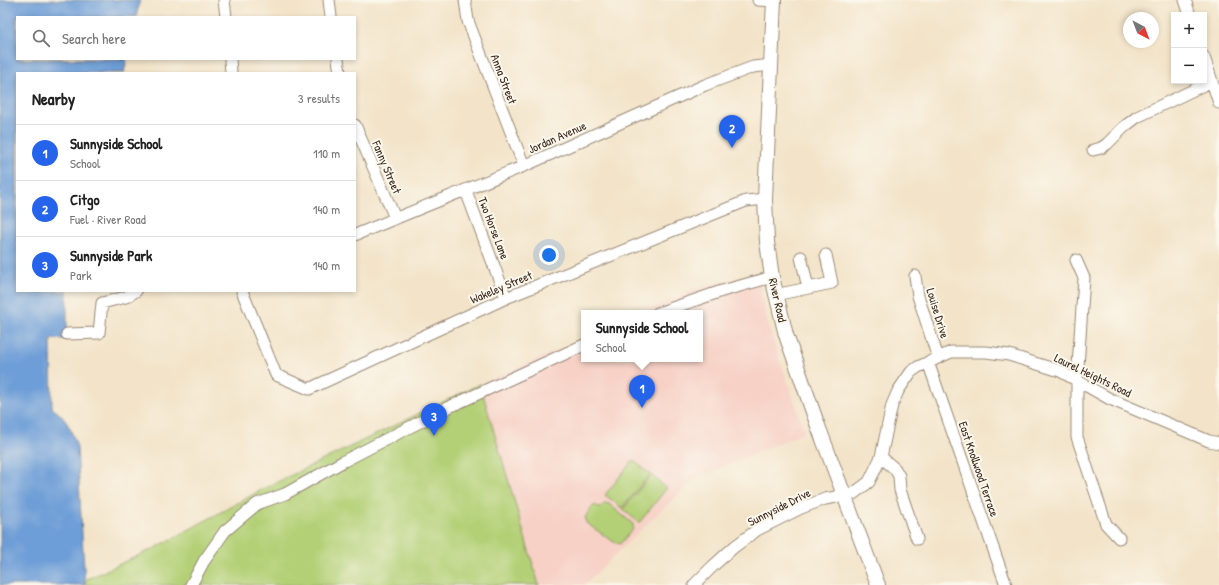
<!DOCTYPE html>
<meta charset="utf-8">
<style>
body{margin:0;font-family:"Patrick Hand",sans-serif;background:#f2f2f2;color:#222}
.controls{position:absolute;right:12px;top:12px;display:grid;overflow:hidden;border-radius:0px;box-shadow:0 2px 6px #0003}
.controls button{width:36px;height:36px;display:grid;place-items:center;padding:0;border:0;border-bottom:1px solid #e0e0e0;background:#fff;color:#222;font:20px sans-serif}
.compass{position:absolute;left:1123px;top:12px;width:36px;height:36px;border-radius:50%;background:#fff;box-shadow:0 2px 6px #0003;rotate:138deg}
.you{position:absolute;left:549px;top:255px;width:14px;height:14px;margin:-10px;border:3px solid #fff;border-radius:50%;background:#1a73e8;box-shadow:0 0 0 6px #1a73e833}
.badge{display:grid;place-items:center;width:26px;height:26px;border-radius:50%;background:#2563eb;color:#fff;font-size:13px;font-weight:700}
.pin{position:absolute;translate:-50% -33px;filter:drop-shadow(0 1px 2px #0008)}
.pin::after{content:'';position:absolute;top:21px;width:14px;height:12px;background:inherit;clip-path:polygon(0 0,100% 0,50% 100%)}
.popup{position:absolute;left:581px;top:310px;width:122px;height:52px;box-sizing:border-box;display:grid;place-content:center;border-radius:0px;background:#fff;filter:drop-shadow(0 1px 3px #0005);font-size:13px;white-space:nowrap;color:#767676}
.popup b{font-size:15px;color:#222}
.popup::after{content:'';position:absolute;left:50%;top:100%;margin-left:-8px;border:8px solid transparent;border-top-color:#fff}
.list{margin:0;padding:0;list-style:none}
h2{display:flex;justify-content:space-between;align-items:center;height:52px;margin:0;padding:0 16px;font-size:17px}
h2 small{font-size:13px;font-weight:400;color:#767676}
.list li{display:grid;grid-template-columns:26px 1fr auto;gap:12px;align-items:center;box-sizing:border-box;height:56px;padding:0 16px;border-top:1px solid #e0e0e0}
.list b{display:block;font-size:15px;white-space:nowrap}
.list p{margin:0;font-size:13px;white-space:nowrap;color:#767676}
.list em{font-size:13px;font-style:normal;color:#767676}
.icon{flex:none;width:22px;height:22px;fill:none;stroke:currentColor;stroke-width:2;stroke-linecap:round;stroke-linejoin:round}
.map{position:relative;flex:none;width:1219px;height:585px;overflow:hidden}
.search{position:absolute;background:#fff;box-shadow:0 2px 6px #0003;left:16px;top:16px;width:340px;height:44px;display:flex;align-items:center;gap:10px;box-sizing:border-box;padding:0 14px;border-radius:0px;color:#767676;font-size:15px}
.panel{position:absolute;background:#fff;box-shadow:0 2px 6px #0003;left:16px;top:72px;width:340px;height:220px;border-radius:0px}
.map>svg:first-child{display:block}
.built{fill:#f7d1c6}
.green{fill:#b3d076;stroke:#777d4a}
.water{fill:#6e9ed7;stroke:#54647a}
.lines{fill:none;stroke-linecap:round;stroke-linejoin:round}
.minor-casing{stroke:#978774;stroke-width:13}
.major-casing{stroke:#978774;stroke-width:16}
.minor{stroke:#fff;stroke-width:11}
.major{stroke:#fff;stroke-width:14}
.labels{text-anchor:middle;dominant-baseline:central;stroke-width:4;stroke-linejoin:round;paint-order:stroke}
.street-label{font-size:12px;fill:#3b2a1e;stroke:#fbf7ec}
</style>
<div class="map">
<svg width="1219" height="585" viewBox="0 0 1219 585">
<rect width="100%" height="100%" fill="#fbf7ec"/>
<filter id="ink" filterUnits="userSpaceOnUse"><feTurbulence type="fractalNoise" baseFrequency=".025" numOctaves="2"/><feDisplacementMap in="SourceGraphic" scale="8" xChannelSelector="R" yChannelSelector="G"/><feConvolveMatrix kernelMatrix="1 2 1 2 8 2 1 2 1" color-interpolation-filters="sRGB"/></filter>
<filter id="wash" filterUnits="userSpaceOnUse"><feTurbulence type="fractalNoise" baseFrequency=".012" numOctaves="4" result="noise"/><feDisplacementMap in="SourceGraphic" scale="16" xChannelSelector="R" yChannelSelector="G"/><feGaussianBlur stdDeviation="0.9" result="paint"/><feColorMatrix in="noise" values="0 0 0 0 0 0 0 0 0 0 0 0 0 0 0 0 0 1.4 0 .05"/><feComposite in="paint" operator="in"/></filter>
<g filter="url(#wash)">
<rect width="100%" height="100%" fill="#f3e4c9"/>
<path class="built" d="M757,274L768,326L805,432L694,479L584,585H539L480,384L584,339V359H700V313H642L700,287Z"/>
<path class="green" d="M480,384L539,585H85V580L157,547L265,488Z
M633,460L650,474L622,508L605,495Z
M651,475L667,488L639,523L623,509Z
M605,503L609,504L633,524V529L620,544L614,542L586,523L585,518L589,510L595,505L600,508Z"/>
<path class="water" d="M0,0H140L136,17H17V59H127L124,73H17V291H67V339H51L52,408C68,419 71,430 77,447L85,585H0Z"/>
</g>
<g filter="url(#ink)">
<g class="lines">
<defs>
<path id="minor" d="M224,0L226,17
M329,0L331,17
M465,0L468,21L524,166
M758,0L774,1
M1185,0L1190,15
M1204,57L1219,103
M230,59L231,73
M338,59L340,73
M355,125L395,218
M1093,150L1101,148L1107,144L1124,127L1137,117L1212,81
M466,191L506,298
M355,235L524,166L705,85L753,67L771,65
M801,257L808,288
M1076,260L1084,278L1077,381V437L1106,524L1119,538
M915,276L918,296L938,358
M242,291L276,375L309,389L506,298L746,201L765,199
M775,295L832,283L826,255
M658,313L722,291L772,277
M67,334L99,333L102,303L126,297L136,291
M928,362L1006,585
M881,457L895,469L899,476L900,490L917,539
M191,585L204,561L225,531L257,504L285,494L344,461L447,408L584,345
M694,585L713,566L734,547L757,530L801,508L825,499L853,494L869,482L881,457L892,405L898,391L911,372L918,367L951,352H986L1009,355L1060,371L1110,399L1209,441L1219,443"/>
<path id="major" d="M774,0L765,199L767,242L772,277L786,335L818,426L878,585"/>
</defs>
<use href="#minor" class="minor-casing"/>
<use href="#major" class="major-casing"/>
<use href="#minor" class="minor"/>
<use href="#major" class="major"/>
</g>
</g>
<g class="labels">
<g class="street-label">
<text transform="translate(504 79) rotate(69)">Anna Street</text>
<text transform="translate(557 137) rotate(-24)">Jordan Avenue</text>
<text transform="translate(387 167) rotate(67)">Fanny Street</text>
<text transform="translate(494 228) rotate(69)">Two Horse Lane</text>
<text transform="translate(501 287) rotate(-23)">Wakeley Street</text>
<text transform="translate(778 300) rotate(77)">River Road</text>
<text transform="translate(938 313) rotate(73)">Louise Drive</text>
<text transform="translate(1093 375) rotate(26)">Laurel Heights Road</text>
<text transform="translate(979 469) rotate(71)">East Knollwood Terrace</text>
<text transform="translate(779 507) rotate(-27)">Sunnyside Drive</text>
</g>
</g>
</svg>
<div class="controls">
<button>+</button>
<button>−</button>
</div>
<svg class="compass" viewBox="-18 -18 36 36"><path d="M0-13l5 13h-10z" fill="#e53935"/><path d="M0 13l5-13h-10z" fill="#767676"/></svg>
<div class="you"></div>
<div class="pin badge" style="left:642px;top:408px">1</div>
<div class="popup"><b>Sunnyside School</b>School</div>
<div class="pin badge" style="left:732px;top:148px">2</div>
<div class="pin badge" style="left:434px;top:436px">3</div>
<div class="search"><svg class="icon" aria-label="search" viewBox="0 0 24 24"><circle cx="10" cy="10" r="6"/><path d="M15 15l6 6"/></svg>Search here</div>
<section class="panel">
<h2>Nearby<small>3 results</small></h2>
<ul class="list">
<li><span class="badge">1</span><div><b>Sunnyside School</b><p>School</p></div><em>110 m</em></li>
<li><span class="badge">2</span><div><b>Citgo</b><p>Fuel · River Road</p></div><em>140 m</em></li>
<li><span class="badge">3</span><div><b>Sunnyside Park</b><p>Park</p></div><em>140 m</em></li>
</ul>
</section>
</div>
